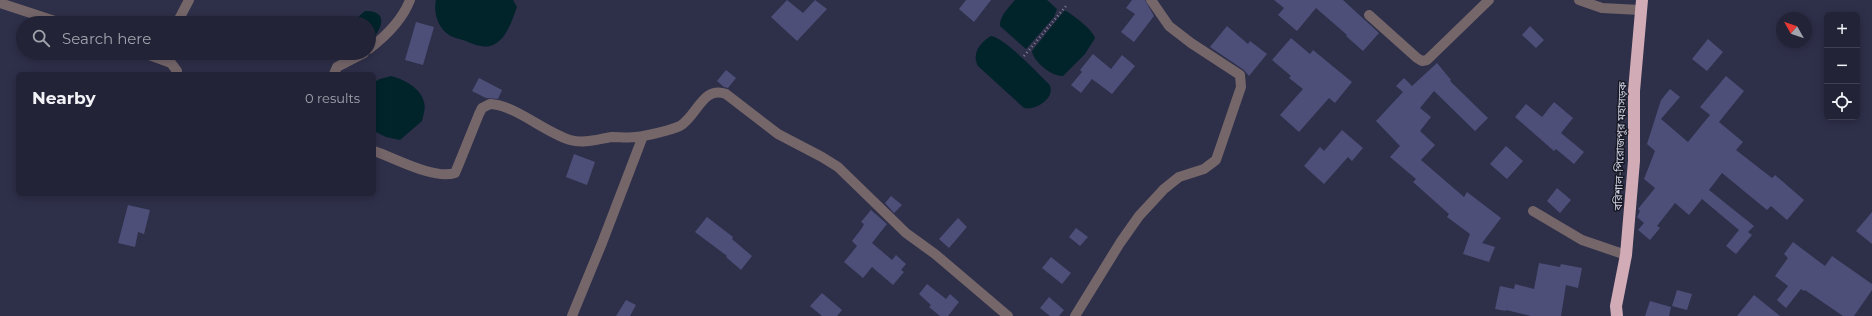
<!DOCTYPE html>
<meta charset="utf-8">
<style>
body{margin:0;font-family:Montserrat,"Noto Sans Bengali",sans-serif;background:#2e2f42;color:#f1f3f6}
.controls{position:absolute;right:12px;top:12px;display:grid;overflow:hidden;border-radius:6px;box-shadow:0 2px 10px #0003}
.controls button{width:36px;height:36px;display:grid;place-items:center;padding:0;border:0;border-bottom:1px solid #3f4052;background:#222337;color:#f1f3f6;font:20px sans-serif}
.compass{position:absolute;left:1776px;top:12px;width:36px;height:36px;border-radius:50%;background:#222337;box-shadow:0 2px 10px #0003;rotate:310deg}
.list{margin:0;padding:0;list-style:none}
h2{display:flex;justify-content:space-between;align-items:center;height:52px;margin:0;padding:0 16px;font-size:17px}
h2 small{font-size:13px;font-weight:400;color:#a2a4ad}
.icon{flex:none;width:22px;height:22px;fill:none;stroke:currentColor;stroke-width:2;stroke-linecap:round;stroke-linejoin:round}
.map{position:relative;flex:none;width:1872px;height:316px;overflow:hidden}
.search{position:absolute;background:#222337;box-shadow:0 2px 10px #0003;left:16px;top:16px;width:360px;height:44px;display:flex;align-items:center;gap:10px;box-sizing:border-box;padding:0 14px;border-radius:22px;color:#a2a4ad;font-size:15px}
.panel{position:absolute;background:#222337;box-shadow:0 2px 10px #0003;left:16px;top:72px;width:360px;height:124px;border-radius:6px}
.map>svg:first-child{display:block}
.water{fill:#01242b}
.building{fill:#4d4f79}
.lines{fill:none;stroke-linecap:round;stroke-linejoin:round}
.path{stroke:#808196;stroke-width:2.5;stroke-dasharray:1 3;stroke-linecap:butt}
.minor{stroke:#75666a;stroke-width:10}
.highway{stroke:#d1acb6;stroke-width:12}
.labels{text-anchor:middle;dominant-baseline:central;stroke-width:3;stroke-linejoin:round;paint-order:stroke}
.street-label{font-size:11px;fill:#ced0e1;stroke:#181824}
</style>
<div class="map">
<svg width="1872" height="316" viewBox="0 0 1872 316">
<rect width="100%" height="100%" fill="#2e2f49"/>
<path class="water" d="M436,0H513L517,7C512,20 506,42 490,46C484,48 472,44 466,41C461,39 454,38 449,35C438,28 433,12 436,0Z
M1015,0H1047L1057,9L1054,17L1026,49L1000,26C999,17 1009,7 1015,0Z
M365,11C390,10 382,31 369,42V23H355L357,18Z
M1064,11H1066C1073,15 1093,30 1095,38L1085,54L1063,76C1052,77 1033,61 1032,51Z
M991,36C1004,37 1038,74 1049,84C1057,97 1036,111 1024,108L978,66C971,53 981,42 991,36Z
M391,76C403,79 421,88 424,102C426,109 423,115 422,121L400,140L386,137L374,131V82L380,79Z"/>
<path class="building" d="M787,0L803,13L815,0L827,9L797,41L771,17Z
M966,0H991L974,22L959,9Z
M1132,0H1145L1154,16L1134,42L1121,32L1135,14L1126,8Z
M1274,0H1343L1379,33L1363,51L1346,36L1347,35L1316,8L1297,31L1278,15L1284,8Z
M416,22L434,27L423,65L405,60Z
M1227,26L1248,44L1250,41L1267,54L1249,76L1244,70L1210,47Z
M1530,26L1544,40L1536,48L1522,35Z
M1291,38L1310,54L1313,50L1352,82L1335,103L1329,98L1299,132L1280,115L1303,89L1289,78L1291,76L1272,60Z
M1708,39L1723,52L1707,71L1692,59Z
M1093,54L1111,69L1122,55L1135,66L1112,94L1092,79L1081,93L1071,85L1082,72L1080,70Z
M1437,63L1451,80L1450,81L1488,118L1475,131L1434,91L1420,108L1431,117L1420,131L1435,145L1421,160L1464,197L1467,192L1501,218L1482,243L1495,247L1489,262L1463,254L1470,234L1447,217L1449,214L1413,182L1416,179L1390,157L1400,146L1376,121L1403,92L1396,86L1404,78L1412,86Z
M726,70L736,78L728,88L724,87L717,81Z
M1726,76L1744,91L1719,122L1743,142L1736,150L1772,178L1775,175L1804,200L1787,220L1771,206L1767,210L1722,173L1709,190L1754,226L1748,232L1752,235L1736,254L1726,246L1739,230L1702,199L1689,215L1675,203L1657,226L1660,228L1650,240L1638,230L1644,223L1637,217L1640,211L1638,209L1655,188L1644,179L1655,151L1647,144L1661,100L1670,89L1680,97L1661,119L1688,142L1710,115L1700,107Z
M479,78L502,90L498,99L486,98L472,91Z
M1554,102L1573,118L1561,133L1584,152L1574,164L1556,149L1554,151L1515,117L1526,104L1542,117Z
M1342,130L1363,148L1352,161L1348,157L1324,184L1304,166L1320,147L1324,151Z
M1506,146L1523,161L1507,179L1490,164Z
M574,154L595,162L587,185L566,177Z
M1557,188L1571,200L1560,213L1547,201Z
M891,196L902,205L894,213L885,203Z
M128,205L150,210L144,234L138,232L135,247L118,243Z
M871,210L887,224L872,243L892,260L896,255L906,264L901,270L904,272L893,285L872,267L863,278L844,262L857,246L852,241L862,228L864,224L861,222Z
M1872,212V244L1856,231Z
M707,217L733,237L732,239L752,256L741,270L726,257L727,256L695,232Z
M958,218L967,227L949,248L939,239Z
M1076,228L1088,237L1080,246L1069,237Z
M1793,242L1825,266L1832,256L1872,284V290L1854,316H1843L1805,290L1804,291L1801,289L1786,308L1777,300L1788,286L1775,276L1788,258L1784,254Z
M1051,257L1071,273L1062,284L1042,268Z
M1539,263L1560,267L1561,264L1582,268L1578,288L1566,285L1561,316H1531L1506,310V311L1495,309L1500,286L1514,289L1515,284L1534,289Z
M927,284L946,299L950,294L959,302L948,316H940L929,307L931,305L919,294Z
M1677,290L1692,294L1687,310L1672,306Z
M822,293L842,310L837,316H822L810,306Z
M1754,295L1780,316H1737Z
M1049,297L1064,310L1059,316H1050L1040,308Z
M626,300L636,305L630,316H616Z
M1650,301L1671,307L1669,316H1645Z"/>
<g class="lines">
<path class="path" d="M1024,56L1066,6"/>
<path class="minor" d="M1579,0L1602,8L1640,10
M0,3L61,23
M1369,15L1417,58L1422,61L1427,60L1489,0
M177,23L189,0
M369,49C386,36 402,21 410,0
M144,53L171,63L177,71L176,74
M334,74L337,67L364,53
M374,151C395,158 434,180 455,173L458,166L479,114L482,108L490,104C515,105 544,132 570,140C584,144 598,139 612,137C620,137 628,138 636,137C646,136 672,130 680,126C697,116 703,85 726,94L778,134L822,157L838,167L906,233L935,254L1008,316
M1533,211L1582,240L1626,255
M572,316L602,243L643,136
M1075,316L1120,243L1139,216L1164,189L1179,177L1204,169L1216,160L1241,87L1240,75L1191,43L1169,26L1151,0"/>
<path class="highway" d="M1617,316L1616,306L1626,255L1634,161V91L1642,0"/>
</g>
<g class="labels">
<g class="street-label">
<text transform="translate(1620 146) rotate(-88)">বরিশাল-পিরোজপুর মহাসড়ক</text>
</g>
</g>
</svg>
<div class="controls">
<button>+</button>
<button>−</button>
<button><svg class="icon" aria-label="locate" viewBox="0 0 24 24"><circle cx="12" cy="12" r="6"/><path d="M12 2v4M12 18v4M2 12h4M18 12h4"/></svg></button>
</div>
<svg class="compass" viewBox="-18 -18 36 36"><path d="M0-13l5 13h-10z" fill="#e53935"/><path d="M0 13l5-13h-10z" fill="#a2a4ad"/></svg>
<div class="search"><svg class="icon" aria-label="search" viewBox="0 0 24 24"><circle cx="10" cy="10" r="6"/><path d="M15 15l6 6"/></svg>Search here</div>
<section class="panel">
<h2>Nearby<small>0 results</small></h2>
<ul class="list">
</ul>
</section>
</div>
